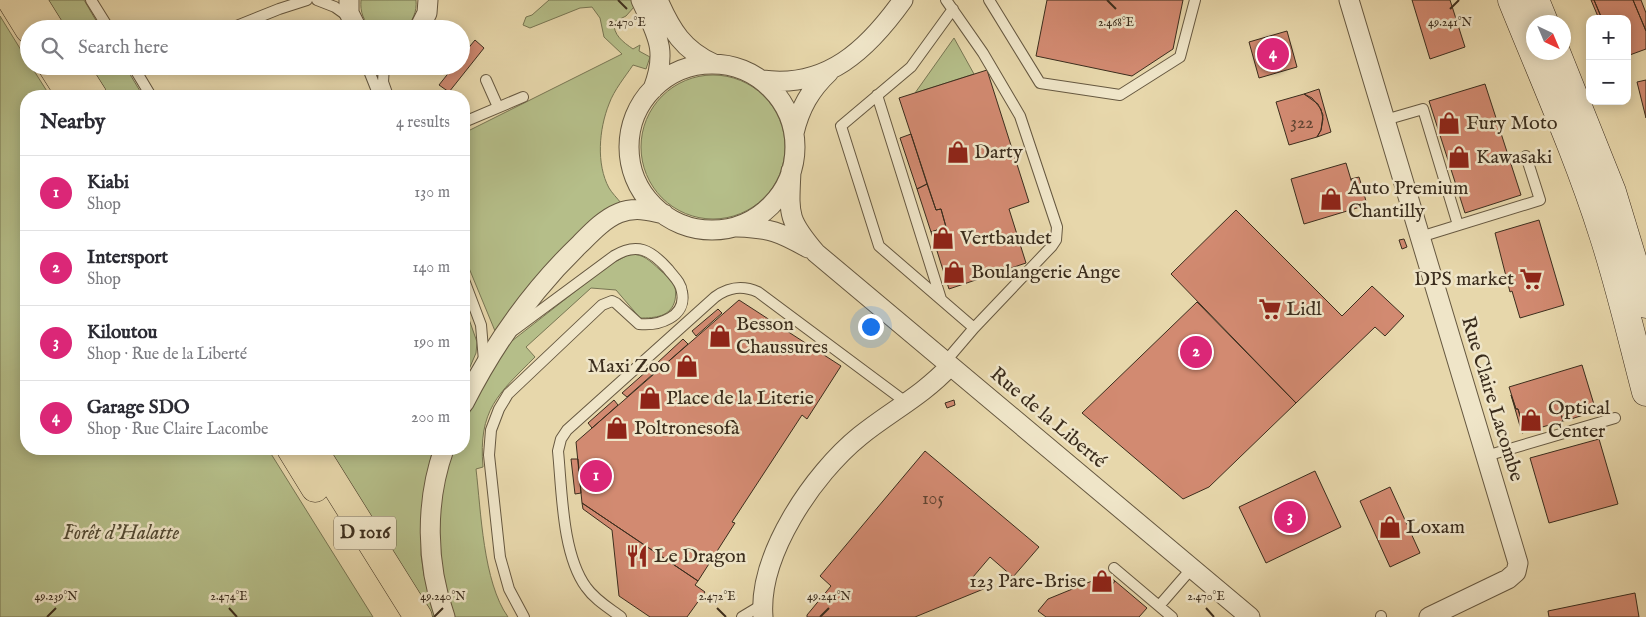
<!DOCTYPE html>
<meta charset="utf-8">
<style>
body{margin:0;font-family:"IM FELL English",serif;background:#f2f2f3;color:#2b2b33}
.controls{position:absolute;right:15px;top:15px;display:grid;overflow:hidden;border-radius:10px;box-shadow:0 2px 12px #0003}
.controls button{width:45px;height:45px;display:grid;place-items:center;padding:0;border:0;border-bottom:1px solid #e1e1e2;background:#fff;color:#2b2b33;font:25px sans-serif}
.compass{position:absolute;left:1526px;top:15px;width:45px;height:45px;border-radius:50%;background:#fff;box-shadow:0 2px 12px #0003;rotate:136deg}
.you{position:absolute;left:870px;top:326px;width:18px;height:18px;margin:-12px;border:4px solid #fff;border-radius:50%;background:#1a73e8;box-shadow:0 0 0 8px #1a73e833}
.badge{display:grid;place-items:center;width:32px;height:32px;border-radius:50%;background:#db2777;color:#fff;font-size:16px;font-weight:700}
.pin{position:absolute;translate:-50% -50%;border:2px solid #fff;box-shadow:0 1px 5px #0006}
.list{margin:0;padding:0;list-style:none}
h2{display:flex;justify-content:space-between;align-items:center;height:65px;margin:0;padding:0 20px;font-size:21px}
h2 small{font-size:16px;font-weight:400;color:#7c7c81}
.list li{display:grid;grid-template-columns:32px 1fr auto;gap:15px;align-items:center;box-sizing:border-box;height:75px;padding:0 20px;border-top:1px solid #e1e1e2}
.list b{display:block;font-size:19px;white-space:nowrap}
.list p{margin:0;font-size:16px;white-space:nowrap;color:#7c7c81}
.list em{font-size:16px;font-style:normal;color:#7c7c81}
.icon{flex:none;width:28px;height:28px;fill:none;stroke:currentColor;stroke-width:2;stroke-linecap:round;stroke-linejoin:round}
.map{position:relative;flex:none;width:1646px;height:617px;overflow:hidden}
.search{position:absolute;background:#fff;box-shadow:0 2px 12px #0003;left:20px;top:20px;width:450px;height:55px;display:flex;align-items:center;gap:12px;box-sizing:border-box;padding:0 18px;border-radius:28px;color:#7c7c81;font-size:19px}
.panel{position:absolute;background:#fff;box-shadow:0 2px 12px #0003;left:20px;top:90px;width:450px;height:365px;border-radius:20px}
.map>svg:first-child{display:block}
.green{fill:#b5be89;stroke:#787653}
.building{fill:#d28a71;stroke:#3b2d1d}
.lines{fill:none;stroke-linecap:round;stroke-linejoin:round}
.lane-casing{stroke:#665840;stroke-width:12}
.street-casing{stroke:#665840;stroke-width:21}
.secondary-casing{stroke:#3b2d1d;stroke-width:29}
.highway-casing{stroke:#3b2d1d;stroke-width:29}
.lane{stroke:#efe5c8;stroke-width:10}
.street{stroke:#efe5c8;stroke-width:19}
.secondary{stroke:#efe5c8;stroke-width:28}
.highway{stroke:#e7d7ab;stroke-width:28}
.ticks{fill:none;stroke:#3b2d1d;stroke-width:2}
.labels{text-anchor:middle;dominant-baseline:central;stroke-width:5;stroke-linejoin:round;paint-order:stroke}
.number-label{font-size:18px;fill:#614432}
.shield{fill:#efe5c8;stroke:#716450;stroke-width:1}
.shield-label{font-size:19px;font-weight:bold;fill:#3b2d1d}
.poi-label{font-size:20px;fill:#3b2d1d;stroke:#efe5c8;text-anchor:start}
.street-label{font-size:20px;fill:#3b2d1d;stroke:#efe5c8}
.park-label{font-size:20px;font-style:italic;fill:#534a33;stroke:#efe5c8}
.ticks-label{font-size:12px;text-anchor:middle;fill:#3b2d1d;stroke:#efe5c8;stroke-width:5;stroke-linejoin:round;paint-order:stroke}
</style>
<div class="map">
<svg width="1646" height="617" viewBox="0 0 1646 617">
<rect width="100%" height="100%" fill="#e7d7ab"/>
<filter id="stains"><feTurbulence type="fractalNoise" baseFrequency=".004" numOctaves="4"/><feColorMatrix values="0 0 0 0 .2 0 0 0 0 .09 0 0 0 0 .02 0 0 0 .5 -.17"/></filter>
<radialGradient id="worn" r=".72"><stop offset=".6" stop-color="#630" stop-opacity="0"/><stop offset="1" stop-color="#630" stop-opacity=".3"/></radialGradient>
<path class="green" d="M45,0H84L101,29H63Z
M361,0H416C417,12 413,21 404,29H373C363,21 360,12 361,0Z
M549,0H632L634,7L626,16L614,22C613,35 623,42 633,49L640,45L639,51L650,57L646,69L633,65C625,77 614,90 609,104C599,129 596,164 609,188C612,193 617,198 621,203L553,259L525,290L495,331L464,256V133L622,54L604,37L600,18L592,7L580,8L530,28L523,25L526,17L532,15Z
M0,16L29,63V66H31L50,96H26V449H268L373,617H0Z
M954,38L974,74L915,93Z
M86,66H125L143,96H105Z
M641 147a72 72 0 1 1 144 0a72 72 0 1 1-144 0Z
M630,254C644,254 650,261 660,270C664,274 671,279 674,284C676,289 676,295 675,300C671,317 655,318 640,318L616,290L591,288L526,347L535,357C498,394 478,410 483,467L476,469C481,511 483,582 508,617H454L442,575L439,519L442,487L453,449H464V424L486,379L508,344L609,265Z
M464,305L477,342L476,353L464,381Z
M324,449H433L428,470L423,500L421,555L424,575L437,617H429Z"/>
<path class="building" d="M1047,0H1183L1173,49L1132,76L1036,56Z
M1412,0H1450L1465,47L1430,59Z
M1591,0H1594L1602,19H1599Z
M1594,0H1633L1646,31V49L1627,56V19H1602Z
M1633,0H1641L1646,13V31Z
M1287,31L1297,67L1259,78L1249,42Z
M475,40L484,48L449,92L439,85L454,66H461V57Z
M987,70L1029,202L1009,209L1026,263L949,289L931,232L946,227L941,209L936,210L899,98Z
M1646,80V118L1637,82Z
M1485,84L1521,195L1465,213L1429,101Z
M1319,89L1331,132L1317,137L1321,130L1323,115L1318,104L1304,94Z
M1304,94L1312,98L1321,109L1323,119L1321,130L1317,137L1289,145L1276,102Z
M911,134L927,184L917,189L900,138Z
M1346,163L1355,193L1363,190L1367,205L1304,224L1291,179Z
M1359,177L1363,190L1355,193L1351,179Z
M927,184L936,210L941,209L946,227L931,232L917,189Z
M1236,210L1342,316L1372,286L1404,316L1385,336L1375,327L1296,403L1171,274Z
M1539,220L1564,305L1520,318L1512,291L1510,292L1495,233Z
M1404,239L1407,247L1402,249L1399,240Z
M739,300L841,366L807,419L802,415L732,522L735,523L698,581L582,503L576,442Z
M1197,302L1296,403L1209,487L1183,499L1082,413Z
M718,309L722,313L696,336L692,331Z
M683,339L688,344L662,367L657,363Z
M1582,365L1596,411L1571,419L1569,411L1561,414L1563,421L1532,430L1531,427L1524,429L1518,409H1516L1509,387Z
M648,370L653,374L627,397L622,393Z
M1511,395L1516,409H1518L1524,429L1531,427L1532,430L1522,433Z
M614,400L618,405L592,428L588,423Z
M954,400L955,405L947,408L945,403Z
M1569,411L1571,419L1563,421L1561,414Z
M1599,439L1618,504L1549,523L1530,458Z
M925,451L1039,547L1013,577L990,557L973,577L986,588L915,617H807V615L831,586L820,576Z
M571,459H578L581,493L575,494Z
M1315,471L1341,527L1266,563L1239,507Z
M1390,487L1420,553L1390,567L1360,501Z
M582,503L698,581L695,585L705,592L687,617H650L619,596L612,530L583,509Z
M1107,575L1115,581L1106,592L1092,581Z
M1092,581L1106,592L1115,581L1147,608L1139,617H1046L1038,611L1048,599Z
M1635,593L1639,617H1549L1548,611Z"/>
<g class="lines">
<defs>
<path id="lane" d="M91,0L109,29
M317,0L335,7L349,17
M989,0L1040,83L1120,95L1180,57L1195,0
M953,9L911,67L841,126L879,246L974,328
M229,29L279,9L307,0
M133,66L151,96
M367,66L379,96
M384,66L383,82L388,96
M486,80L498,107
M877,95L941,299
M1385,120L1423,109L1458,225
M464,122L523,97
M1420,237L1540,200L1526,156
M464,280L481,325L484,361
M514,330L614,256C637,242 651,250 668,269C673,276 681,282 682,292C687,317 659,326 639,324L616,303L612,301L602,305L508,394L499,409L491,430L489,455L500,557L509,589L524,617
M945,362L974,328L1052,246L1056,240L1057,227L1020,116L983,53L946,0
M1486,456L1615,418
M1114,568L1172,617
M1159,606L1192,568
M1381,616V617
M621,617C609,608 595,600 586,587C562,554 562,491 558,451L561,439L567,430L715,297C729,287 742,285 758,292L907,403
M742,617L762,605"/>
<path id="street" d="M349,0V13L357,29
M641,0C657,35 668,50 653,89
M658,0C671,30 683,50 714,64
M1349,0L1518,563L1516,572L1508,579L1429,617
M419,29L427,13L428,0
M629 147a83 83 0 1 1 166 0a83 83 0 1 1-166 0Z
M762,80C827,89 868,49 903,0
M794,133C800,108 810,90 829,72
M791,171C789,215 787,219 816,253L1250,617
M737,227C770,228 780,232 808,248
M464,403C494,344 532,290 580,244C591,233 604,219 619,213C634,207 648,210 664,214
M444,449C425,502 426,564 445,617
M763,617C758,555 813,474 860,436C891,411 922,396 950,366"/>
<path id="secondary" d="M1512,0C1543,77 1578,155 1603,234C1620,286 1632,339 1646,392
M1535,0L1544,22
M1556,52L1612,192L1646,304"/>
<path id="highway" d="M11,0L29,29
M32,0L50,29
M52,66L71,96
M74,66L93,96
M291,449L315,488
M313,449L418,617"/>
</defs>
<use href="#lane" class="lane-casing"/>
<use href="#street" class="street-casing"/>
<use href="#secondary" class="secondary-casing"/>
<use href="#highway" class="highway-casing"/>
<use href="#lane" class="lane"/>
<use href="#street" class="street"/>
<use href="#secondary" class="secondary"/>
<use href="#highway" class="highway"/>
</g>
<path class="ticks" d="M618,0L627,9M1107,0L1116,9M1450,9L1459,0M229,608L237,617M717,608L726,617M1206,608L1214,617M47,617L56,608M434,617L443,608M820,617L829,608"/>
<defs>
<symbol id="shop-bare" viewBox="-9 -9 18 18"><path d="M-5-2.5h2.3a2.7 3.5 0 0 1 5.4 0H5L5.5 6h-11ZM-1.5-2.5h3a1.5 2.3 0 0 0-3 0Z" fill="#8f2418" stroke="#efe5c8" stroke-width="2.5" paint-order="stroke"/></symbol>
<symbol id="supermarket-bare" viewBox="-9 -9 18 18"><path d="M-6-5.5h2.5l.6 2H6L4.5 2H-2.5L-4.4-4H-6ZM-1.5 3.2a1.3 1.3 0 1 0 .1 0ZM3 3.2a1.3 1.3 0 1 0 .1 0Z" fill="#8f2418" stroke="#efe5c8" stroke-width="2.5" paint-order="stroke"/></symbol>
<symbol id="restaurant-bare" viewBox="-9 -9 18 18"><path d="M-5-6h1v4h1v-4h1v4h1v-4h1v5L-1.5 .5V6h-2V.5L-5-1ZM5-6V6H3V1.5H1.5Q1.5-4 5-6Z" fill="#8f2418" stroke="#efe5c8" stroke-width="2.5" paint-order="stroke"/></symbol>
</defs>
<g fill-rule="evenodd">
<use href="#shop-bare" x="1433" y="107" width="32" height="32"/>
<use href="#shop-bare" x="942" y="136" width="32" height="32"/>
<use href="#shop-bare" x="1443" y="141" width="32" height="32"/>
<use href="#shop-bare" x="1315" y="183" width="32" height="32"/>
<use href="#shop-bare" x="927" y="222" width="32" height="32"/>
<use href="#shop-bare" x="938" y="256" width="32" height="32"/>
<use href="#supermarket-bare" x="1515" y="263" width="32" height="32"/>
<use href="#supermarket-bare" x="1254" y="293" width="32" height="32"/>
<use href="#shop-bare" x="704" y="320" width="32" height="32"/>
<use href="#shop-bare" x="671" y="350" width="32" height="32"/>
<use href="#shop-bare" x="634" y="382" width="32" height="32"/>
<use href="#shop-bare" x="1515" y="404" width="32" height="32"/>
<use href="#shop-bare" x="601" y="412" width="32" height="32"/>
<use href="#shop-bare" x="1374" y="511" width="32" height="32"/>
<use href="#restaurant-bare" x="621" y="540" width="32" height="32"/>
<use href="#shop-bare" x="1086" y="565" width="32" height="32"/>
</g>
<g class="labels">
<g class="number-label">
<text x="1302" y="123">322</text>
<text x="933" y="499">105</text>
</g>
<rect class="shield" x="334" y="516.5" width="62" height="33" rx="4"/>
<g class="shield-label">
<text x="365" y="533">D 1016</text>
</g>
<g class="poi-label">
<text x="1466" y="123">Fury Moto</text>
<text x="974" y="152">Darty</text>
<text x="1476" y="157">Kawasaki</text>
<text x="1348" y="188">Auto Premium<tspan x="1348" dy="23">Chantilly</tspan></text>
<text x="960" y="238">Vertbaudet</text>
<text x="971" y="272">Boulangerie Ange</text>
<text x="1514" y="279" text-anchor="end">DPS market</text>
<text x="1286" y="309">Lidl</text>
<text x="736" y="324">Besson<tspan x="736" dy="23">Chaussures</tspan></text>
<text x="670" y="366" text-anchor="end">Maxi Zoo</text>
<text x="666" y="398">Place de la Literie</text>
<text x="1548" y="408">Optical<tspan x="1548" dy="23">Center</tspan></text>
<text x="634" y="428">Poltronesofà</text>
<text x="1406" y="527">Loxam</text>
<text x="654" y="556">Le Dragon</text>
<text x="1086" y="581" text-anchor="end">123 Pare-Brise</text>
</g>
<g class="street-label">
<text transform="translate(1492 399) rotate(73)">Rue Claire Lacombe</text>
<text transform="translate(1048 418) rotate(40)">Rue de la Liberté</text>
</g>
<g class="park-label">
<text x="121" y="533">Forêt d'Halatte</text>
</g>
</g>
<g class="ticks-label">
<text x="1450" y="26">49.241°N</text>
<text x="627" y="26">2.470°E</text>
<text x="1116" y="26">2.468°E</text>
<text x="229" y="600">2.474°E</text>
<text x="717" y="600">2.472°E</text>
<text x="1206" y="600">2.470°E</text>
<text x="56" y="600">49.239°N</text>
<text x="443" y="600">49.240°N</text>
<text x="829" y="600">49.241°N</text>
</g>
<rect width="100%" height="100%" filter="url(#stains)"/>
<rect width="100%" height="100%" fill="url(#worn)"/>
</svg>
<div class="controls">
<button>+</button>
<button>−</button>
</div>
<svg class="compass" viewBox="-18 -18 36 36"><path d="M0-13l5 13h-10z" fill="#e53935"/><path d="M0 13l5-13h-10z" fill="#7c7c81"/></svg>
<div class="you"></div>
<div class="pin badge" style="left:596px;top:476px">1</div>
<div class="pin badge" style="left:1196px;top:352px">2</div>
<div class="pin badge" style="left:1290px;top:517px">3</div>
<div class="pin badge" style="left:1273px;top:54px">4</div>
<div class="search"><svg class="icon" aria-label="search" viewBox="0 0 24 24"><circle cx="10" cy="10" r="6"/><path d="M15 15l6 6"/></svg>Search here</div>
<section class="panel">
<h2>Nearby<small>4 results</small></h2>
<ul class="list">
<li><span class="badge">1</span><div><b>Kiabi</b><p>Shop</p></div><em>130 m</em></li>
<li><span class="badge">2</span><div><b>Intersport</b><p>Shop</p></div><em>140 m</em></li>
<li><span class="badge">3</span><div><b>Kiloutou</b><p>Shop · Rue de la Liberté</p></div><em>190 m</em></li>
<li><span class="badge">4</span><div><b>Garage SDO</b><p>Shop · Rue Claire Lacombe</p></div><em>200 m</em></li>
</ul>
</section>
</div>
